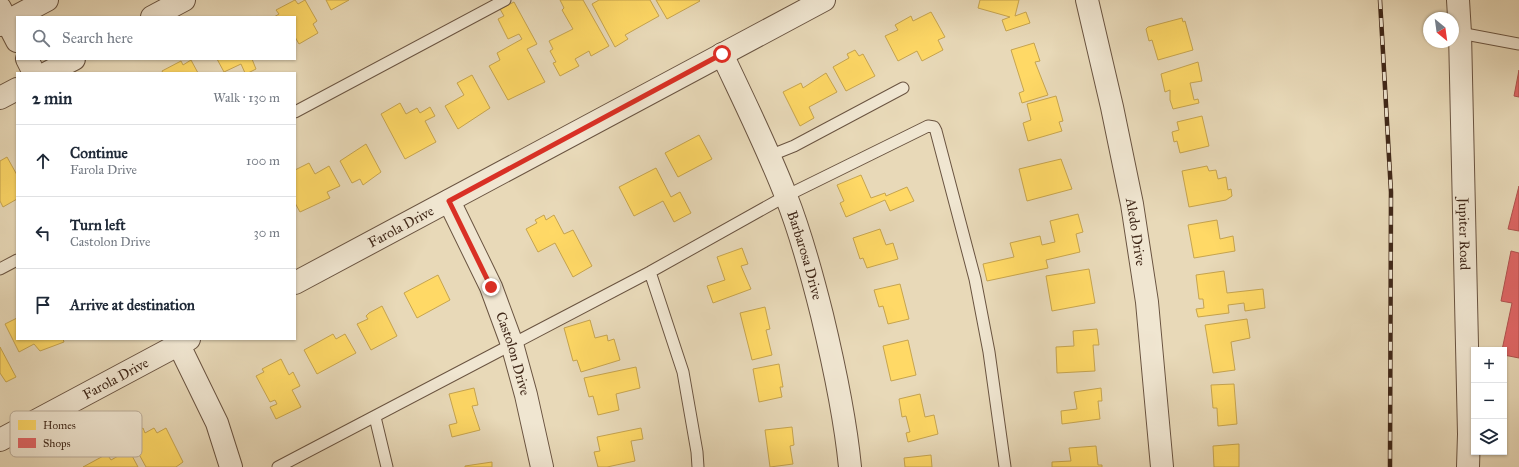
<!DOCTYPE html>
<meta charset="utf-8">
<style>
body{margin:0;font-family:"IM FELL Great Primer",serif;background:#f6f6f7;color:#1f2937}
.controls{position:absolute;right:12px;bottom:12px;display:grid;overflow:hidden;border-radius:0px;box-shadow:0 1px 3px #0004}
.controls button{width:36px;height:36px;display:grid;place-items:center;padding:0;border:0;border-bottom:1px solid #e0e1e3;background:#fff;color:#1f2937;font:20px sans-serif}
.compass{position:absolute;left:1423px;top:12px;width:36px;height:36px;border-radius:50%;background:#fff;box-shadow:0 1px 3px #0004;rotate:151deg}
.stop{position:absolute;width:12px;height:12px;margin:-9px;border:3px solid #d93025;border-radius:50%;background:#fff}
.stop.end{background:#d93025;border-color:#fff;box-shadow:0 1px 4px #0008}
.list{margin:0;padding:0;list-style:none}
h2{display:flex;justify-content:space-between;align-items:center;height:52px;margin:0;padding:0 16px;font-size:17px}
h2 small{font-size:13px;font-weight:400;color:#747a83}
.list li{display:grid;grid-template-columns:26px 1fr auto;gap:12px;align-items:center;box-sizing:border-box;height:72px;padding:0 16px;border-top:1px solid #e0e1e3}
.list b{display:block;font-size:15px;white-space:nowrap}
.list p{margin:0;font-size:13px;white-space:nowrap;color:#747a83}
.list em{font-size:13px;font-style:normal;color:#747a83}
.icon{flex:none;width:22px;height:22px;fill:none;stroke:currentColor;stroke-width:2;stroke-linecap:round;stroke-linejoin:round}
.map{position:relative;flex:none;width:1519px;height:467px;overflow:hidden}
.search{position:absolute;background:#fff;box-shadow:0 1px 3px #0004;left:16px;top:16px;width:280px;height:44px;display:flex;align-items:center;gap:10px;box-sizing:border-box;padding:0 14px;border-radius:0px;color:#747a83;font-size:15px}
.panel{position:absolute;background:#fff;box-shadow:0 1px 3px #0004;left:16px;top:72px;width:280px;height:268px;border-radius:0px}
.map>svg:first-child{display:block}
.homes{fill:#ffd966;stroke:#c6a44f}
.shops{fill:#e06666;stroke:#b0534f}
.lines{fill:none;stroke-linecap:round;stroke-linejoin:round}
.service-casing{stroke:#6a5441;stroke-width:13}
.minor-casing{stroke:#6a5441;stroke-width:24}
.tertiary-casing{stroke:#6a5441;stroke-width:24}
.service{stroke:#f0e6d1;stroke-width:11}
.minor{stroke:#f0e6d1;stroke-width:22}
.tertiary{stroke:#f0e6d1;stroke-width:22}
.rail-casing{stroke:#402819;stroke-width:4.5}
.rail{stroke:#f0e6d1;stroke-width:3;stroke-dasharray:9;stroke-linecap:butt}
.route{stroke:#d93025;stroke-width:5}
.labels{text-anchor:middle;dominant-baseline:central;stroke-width:4;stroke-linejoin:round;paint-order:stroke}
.street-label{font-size:14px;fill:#402819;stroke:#f0e6d1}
.key{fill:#f0e6d1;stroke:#bbad9a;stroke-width:1}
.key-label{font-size:11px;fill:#402819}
</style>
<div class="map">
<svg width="1519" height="467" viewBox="0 0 1519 467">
<rect width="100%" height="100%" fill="#e8d9b8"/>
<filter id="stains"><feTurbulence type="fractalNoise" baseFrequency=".005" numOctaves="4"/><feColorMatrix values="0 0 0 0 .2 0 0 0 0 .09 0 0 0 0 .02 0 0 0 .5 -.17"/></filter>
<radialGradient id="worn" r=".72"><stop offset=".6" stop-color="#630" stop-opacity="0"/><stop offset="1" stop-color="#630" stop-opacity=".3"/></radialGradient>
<path class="homes" d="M295,0L298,4L305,0L317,21L313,24L318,33L299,44L295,37V17H274L279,14L276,10Z
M326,0H349L331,10Z
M560,0H583L609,46L591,56L589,51L575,59L579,66L560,76L553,63L556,62L550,51L553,49L549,41L573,29L562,10L564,8Z
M599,0H650L659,16L625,35L628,39L615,47L592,4Z
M656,0H699L700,1L667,19Z
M980,0H1019L1015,16L1026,12L1030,23L1006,31L1002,20L1010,17L978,8Z
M514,2L537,44L527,49L545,82L508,100L489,66L500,60L497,53L522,39L519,34L508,39L498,19L504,16L500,9Z
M931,12L945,37L938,40L943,50L922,61L917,51L898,61L885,36L898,30L895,25L911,16L913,21Z
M1182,18L1183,22L1185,21L1193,50L1158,60L1152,40L1149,41L1146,29L1148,27Z
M1034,43L1040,61L1035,62L1048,95L1022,103L1019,93L1024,91L1011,50Z
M855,50L859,56L863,54L875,76L846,91L833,67L849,58L847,54Z
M217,59H252L256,69L248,73H245L241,64L224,72Z
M191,60L198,73H163L162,71L181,61L183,65Z
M1198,62L1202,81L1190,83L1194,100L1198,99L1199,103L1173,109L1170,100V90L1165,92L1161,74Z
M826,73L837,92L809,107L814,118L800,126L783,92L801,83L803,88Z
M472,75L490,108L458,129L445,106L464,95L457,83Z
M1056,96L1063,121L1059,122L1062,131L1028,141L1023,123L1031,120L1027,104Z
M400,103L406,114L417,108L420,113L430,107L435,116L425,121L436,142L405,159L381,114Z
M1202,116L1209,146L1180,153L1177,141L1174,142L1172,132L1179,130L1177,122Z
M699,135L712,159L678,177L665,153Z
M366,144L381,172L363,185L360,179L352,183L340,161Z
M7,157L17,175V199L3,207L0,201V161Z
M1061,159L1072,189L1027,201L1019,169Z
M309,163L315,174L329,166L340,186L327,192L330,198L300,212L295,203V170Z
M1207,166L1209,171L1216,170L1218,179L1226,177L1228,190L1231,189L1232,196L1226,200L1189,207L1182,171Z
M656,168L671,197L680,192L691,213L674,222L663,201L634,216L619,187Z
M861,175L871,198L885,193L886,196L907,187L914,201L890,211L885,200L846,217L840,203L844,201L837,185Z
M1078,214L1083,232L1076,234L1080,252L1046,260L1048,268L987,281L983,264L1014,257L1010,243L1040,236L1042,245L1055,242L1050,221Z
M544,215L546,220L554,215L564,234L573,230L592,266L573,277L555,243L538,252L526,229L537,223L535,220Z
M1217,220L1220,239L1233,236L1235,251L1194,258L1188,225Z
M880,229L886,245L893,243L898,259L867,268L863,258L860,259L853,238Z
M742,248L748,264L741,266L751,289L713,303L707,286L725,280L717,257Z
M1089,269L1095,303L1052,311L1046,276Z
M1224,271L1227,293L1263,289L1265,308L1245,311L1244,303L1228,305L1229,313L1198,317L1196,309L1204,308L1203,299H1199L1196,275Z
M438,275L450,300L417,318L404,293Z
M900,284L909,319L888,324L883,306L879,307L874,290Z
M382,306L397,336L371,350L357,324L368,319L366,316L369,313Z
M765,307L770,329L766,330L772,355L752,360L740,313Z
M17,318V339H63L64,342L40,351L34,344L19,352L5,324Z
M1247,319L1250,338L1231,342L1235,370L1213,373L1205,325Z
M590,320L595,338L607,335L608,341L614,339L620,360L581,372L577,360L573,361L564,328Z
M1097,329L1099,345H1093L1095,371L1057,373L1056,347L1074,346L1073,331Z
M333,334L336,339L345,334L356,353L317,374L304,350Z
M908,340L916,375L891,381L883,346Z
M0,347L16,377L6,382L0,373Z
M281,359L289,375L293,372L300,386L292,390L301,407L276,419L270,407L277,404L275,400L270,402L256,376L264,372L262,369Z
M779,364L783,387H780L782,397L759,402L753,369Z
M636,367L640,388L616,394L619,410L598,415L593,396L589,397L584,378Z
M1234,384L1237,424L1218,426L1217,408H1213L1211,385Z
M474,388L478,405L472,406L480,430L452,437L449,425L457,423L449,394Z
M1101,388L1102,401H1098L1100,419L1062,424L1061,411L1077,409L1074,392Z
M920,394L925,417L934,415L938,434L908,442L906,433L910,432L906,416L902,417L899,399Z
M792,427L794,445L790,446L793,464L770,467L765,430Z
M143,428L145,433L154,428L157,433L166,428L183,462L176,467H146L129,436Z
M641,428L643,439L631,441L635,461L607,467H598L594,452L600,451L597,437Z
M1239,444V467H1214L1213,446Z
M1096,446L1098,465H1102V467H1052V462L1071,461L1069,448Z
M129,450L138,467H83L107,454L111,460Z
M931,455L932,467H905L904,458Z
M492,462V467H465V466Z"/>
<path class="shops" d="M1519,70V97L1514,96Z
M1519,186V231L1508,229Z
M1511,251L1519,253V358L1504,355V350H1502L1512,303L1501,301Z"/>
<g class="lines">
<defs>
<path id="service" d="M1460,33L1519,44
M295,112L505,0
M769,156L794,146L903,88
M0,269L17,260
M650,272L683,372L697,452L698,467
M375,417L387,467
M278,467L650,272L786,196L928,126L934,127L936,131L975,279L989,352L1005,467"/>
<g id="minor">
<path id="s1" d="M1087,0L1112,107L1132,204L1147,302L1162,467"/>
<path d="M0,8L17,41"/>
<path d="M152,17L184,0"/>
<path id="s2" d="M722,54C744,101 767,147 786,196C801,234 812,275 822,315C834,365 845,415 850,467"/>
<path d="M27,59L34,73"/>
<path d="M47,73L74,59"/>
<path d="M0,98L17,89"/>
<path id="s3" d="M449,201L491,287L512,344L526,395L542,467"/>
<path id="s4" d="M295,283L824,0"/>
<path d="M176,339L217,423L231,467"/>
<path id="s5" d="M0,440L189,339"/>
</g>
<g id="tertiary">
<path id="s6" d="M1458,0L1460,33L1469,434L1468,467"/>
<path d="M0,25L47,0"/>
</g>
</defs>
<use href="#service" class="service-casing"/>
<use href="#minor" class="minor-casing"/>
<use href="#tertiary" class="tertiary-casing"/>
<use href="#service" class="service"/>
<use href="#minor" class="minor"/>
<use href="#tertiary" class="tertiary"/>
<defs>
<path id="rail" d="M1380,0L1391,192L1390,467"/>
</defs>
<use href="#rail" class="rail-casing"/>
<use href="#rail" class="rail"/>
</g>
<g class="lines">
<path class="route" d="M491,287L449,201L722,54"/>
</g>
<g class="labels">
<g class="street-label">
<text stroke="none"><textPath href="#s4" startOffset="120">Farola Drive</textPath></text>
<text stroke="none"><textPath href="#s1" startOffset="237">Aledo Drive</textPath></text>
<text stroke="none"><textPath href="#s6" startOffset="234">Jupiter Road</textPath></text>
<text stroke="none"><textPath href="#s2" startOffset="218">Barbarosa Drive</textPath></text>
<text stroke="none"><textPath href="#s3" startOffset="166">Castolon Drive</textPath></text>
<text stroke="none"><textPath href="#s5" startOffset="131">Farola Drive</textPath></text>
</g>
</g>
<rect x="10" y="411" width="132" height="46" rx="6" class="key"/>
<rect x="18" y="420" width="18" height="10" fill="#ffd966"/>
<rect x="18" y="438" width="18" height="10" fill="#e06666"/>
<g class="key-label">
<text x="43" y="429">Homes</text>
<text x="43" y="447">Shops</text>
</g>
<rect width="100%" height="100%" filter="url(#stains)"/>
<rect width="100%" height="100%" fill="url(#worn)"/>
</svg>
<div class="controls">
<button>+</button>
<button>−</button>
<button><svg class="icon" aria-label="layers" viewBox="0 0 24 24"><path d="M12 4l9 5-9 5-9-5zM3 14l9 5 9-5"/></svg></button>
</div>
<svg class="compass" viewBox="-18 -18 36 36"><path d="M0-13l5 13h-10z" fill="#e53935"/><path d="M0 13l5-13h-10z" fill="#747a83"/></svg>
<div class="stop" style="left:722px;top:54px"></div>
<div class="stop end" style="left:491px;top:287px"></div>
<div class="search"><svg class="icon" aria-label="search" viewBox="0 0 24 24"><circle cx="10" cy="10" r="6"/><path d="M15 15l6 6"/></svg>Search here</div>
<section class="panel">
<h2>2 min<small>Walk · 130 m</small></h2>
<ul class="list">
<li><svg class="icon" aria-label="ahead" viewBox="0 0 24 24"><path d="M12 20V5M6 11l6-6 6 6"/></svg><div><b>Continue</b><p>Farola Drive</p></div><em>100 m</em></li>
<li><svg class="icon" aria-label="left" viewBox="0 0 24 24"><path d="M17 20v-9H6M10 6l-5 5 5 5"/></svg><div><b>Turn left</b><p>Castolon Drive</p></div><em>30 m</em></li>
<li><svg class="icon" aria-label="arrive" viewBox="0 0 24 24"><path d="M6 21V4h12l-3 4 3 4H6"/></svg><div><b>Arrive at destination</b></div></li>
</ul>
</section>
</div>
